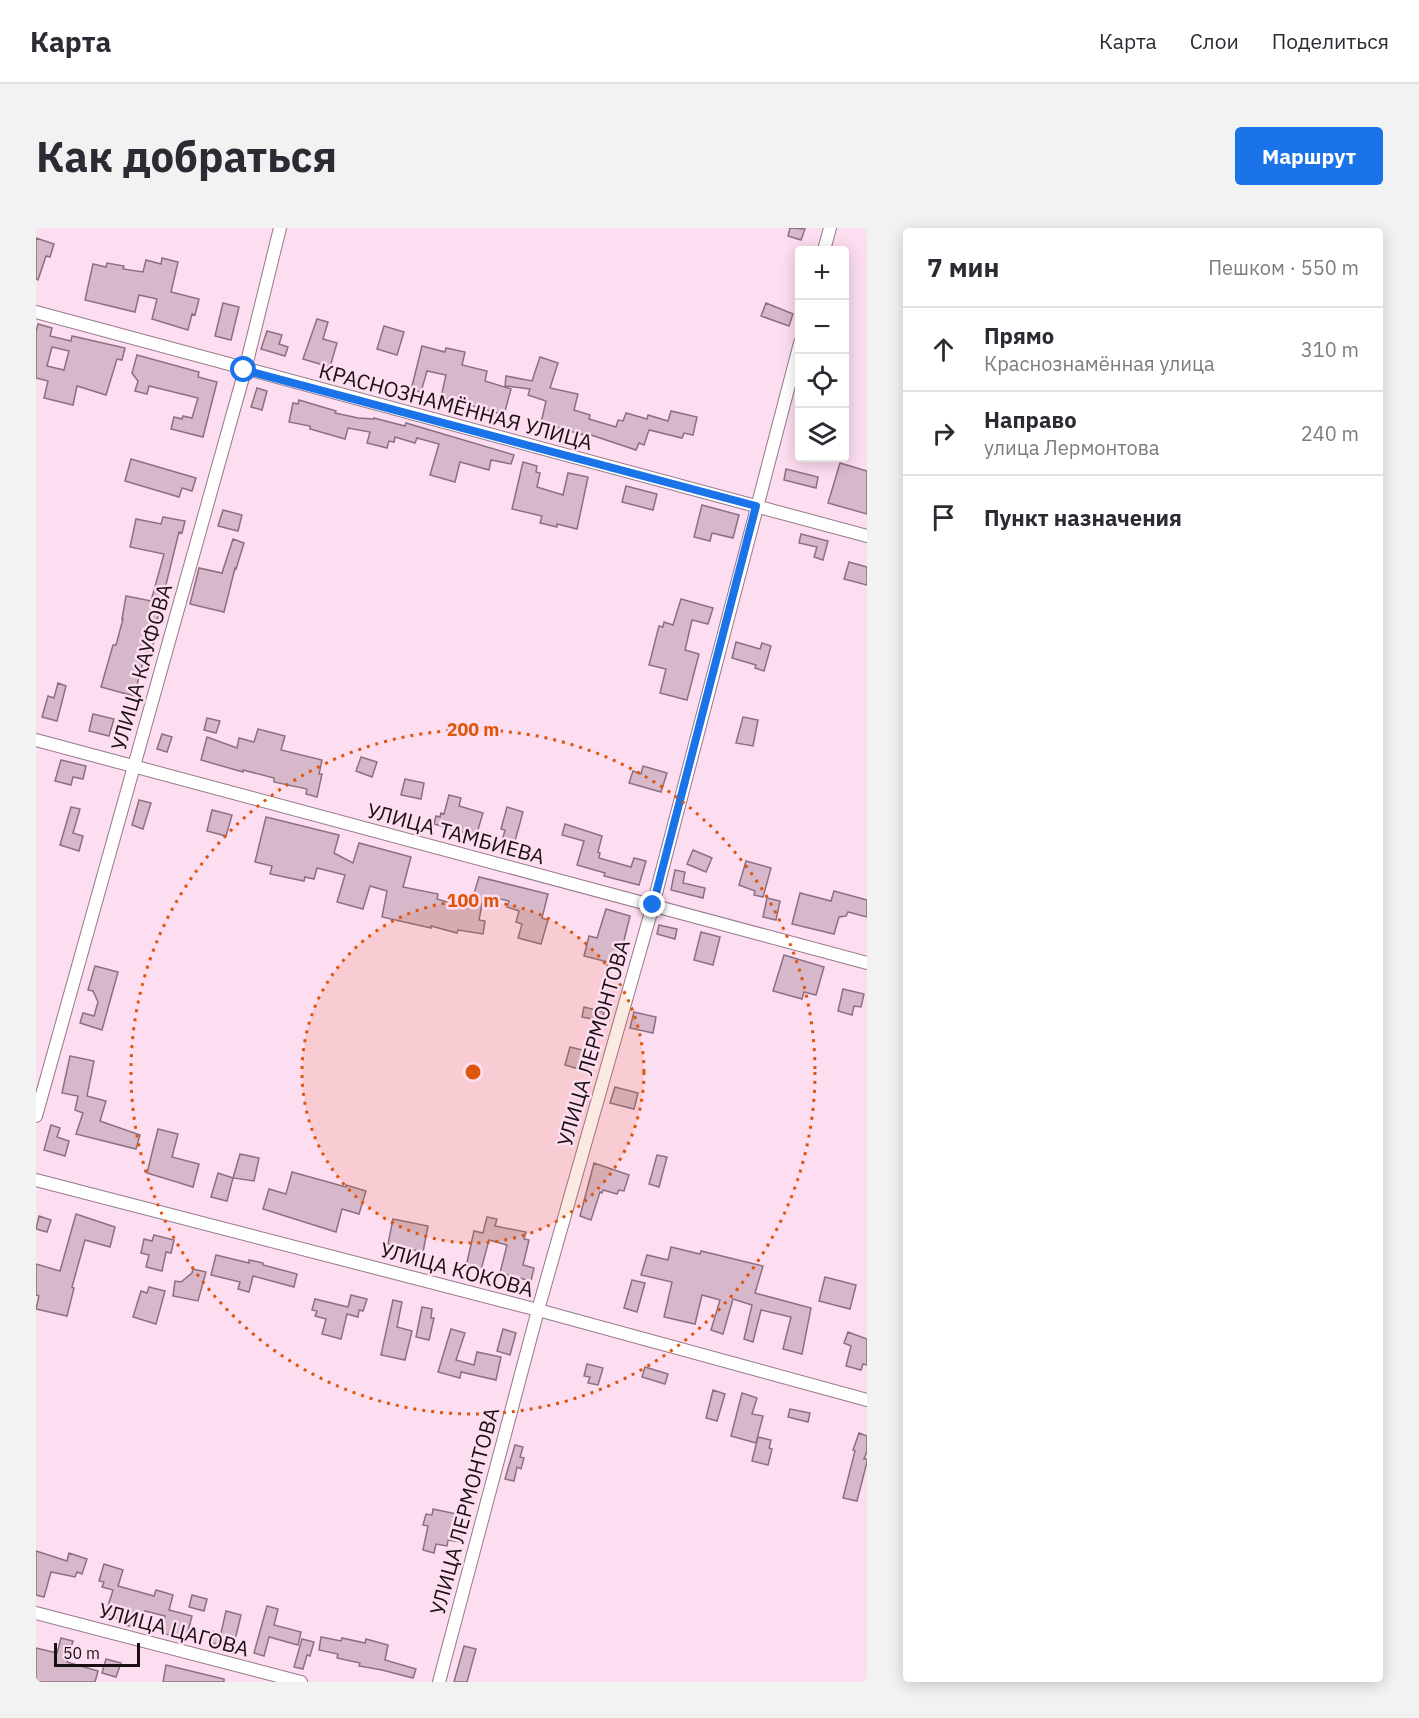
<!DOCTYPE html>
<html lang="ru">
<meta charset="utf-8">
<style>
body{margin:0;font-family:"IBM Plex Sans",sans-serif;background:#f2f2f3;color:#2b2b33}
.controls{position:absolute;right:18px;top:18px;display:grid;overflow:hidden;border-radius:6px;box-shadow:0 3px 15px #0003}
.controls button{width:54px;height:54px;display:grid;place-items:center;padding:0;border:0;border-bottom:2px solid #e1e1e2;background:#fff;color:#2b2b33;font:30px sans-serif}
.scale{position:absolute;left:18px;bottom:15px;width:86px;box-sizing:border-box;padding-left:6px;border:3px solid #190f15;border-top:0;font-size:16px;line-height:21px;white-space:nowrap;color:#190f15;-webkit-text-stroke:4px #fdddf0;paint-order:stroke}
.stop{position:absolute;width:18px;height:18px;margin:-14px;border:4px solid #1a73e8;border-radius:50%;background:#fff}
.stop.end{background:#1a73e8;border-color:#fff;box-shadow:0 2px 6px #0008}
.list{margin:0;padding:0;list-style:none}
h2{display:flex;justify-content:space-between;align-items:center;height:78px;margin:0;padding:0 24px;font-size:26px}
h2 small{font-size:20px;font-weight:400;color:#7c7c81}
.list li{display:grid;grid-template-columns:39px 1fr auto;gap:18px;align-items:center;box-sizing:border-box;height:84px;padding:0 24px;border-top:2px solid #e1e1e2}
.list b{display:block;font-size:22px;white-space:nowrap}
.list p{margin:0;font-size:20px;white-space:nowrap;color:#7c7c81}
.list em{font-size:20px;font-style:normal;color:#7c7c81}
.icon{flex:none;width:33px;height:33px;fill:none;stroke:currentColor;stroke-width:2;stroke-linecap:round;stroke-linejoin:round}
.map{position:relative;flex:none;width:831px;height:1454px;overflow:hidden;border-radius:6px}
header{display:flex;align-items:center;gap:36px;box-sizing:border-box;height:84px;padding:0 30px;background:#fff;border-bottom:2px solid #e1e1e2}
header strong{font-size:28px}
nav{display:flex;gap:33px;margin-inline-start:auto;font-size:21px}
.intro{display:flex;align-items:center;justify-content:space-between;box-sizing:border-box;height:144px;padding:0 36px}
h1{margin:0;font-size:42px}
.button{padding:15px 27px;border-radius:6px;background:#1a73e8;color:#fff;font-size:21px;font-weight:700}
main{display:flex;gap:36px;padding:0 36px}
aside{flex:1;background:#fff;border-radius:6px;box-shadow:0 3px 15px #0003}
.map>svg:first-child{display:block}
.building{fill:#d6b8ca;stroke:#8c7081;stroke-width:1.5;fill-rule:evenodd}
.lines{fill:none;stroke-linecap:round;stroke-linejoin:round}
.street-casing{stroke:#95798a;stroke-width:14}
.street{stroke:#fff;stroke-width:12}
.route{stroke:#1a73e8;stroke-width:8}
.ring{fill:none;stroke:#de550c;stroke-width:3;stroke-dasharray:3 6}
.labels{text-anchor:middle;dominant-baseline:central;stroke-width:5;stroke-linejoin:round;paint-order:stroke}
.street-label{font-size:21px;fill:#190f15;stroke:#fdddf0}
.centre{fill:#de550c;stroke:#fdddf0;stroke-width:3}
.ring-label{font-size:18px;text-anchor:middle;font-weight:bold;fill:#de550c;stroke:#fdddf0;stroke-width:5;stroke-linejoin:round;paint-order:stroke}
</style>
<header>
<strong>Карта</strong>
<nav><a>Карта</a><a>Слои</a><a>Поделиться</a></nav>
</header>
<div class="intro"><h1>Как добраться</h1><a class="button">Маршрут</a></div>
<main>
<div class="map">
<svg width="831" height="1454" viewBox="0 0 831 1454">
<rect width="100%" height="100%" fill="#fdddf0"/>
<path class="building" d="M754,0L769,1L765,12L752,8Z
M0,10L18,16L14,29L10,28L2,52L0,51Z
M126,30L142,34L135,64L163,71L159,87L156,86L152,102L116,91L121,71L103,67L99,84L49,72L57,36L70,39L71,35L88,38L87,41L107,44L110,32L125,36Z
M187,75L203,79L195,112L179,108Z
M730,75L757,86L753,98L725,88Z
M281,91L292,94L287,111L301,115L294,139L267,131Z
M2,96L16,100L14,108L35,113L36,108L89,120L86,132L81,131L70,167L41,158L37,177L8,170L12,153L0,150V104ZM16,119L33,123L28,142L11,138Z
M348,98L368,104L361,127L341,121Z
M231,103L246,107L243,116L252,119L249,128L225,121Z
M386,118L409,124L410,120L429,124L426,137L451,143L449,153L475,161L468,187L405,169L410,147L391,143L385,164L375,162Z
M101,127L163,144L162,149L181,154L167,209L135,201L138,189L146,191L147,188L156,190L162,170L113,158L111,166L99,163L102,153L96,145Z
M504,129L522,135L514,160L542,166L538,182L554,187L553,191L580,199L582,192L587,193L590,185L611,191L612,187L632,193L635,183L661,189L657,207L648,205L646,210L613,202L608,217L603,215L600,222L549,205L548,207L505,195L510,173L492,167L494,161L469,158L470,148L496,153Z
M221,160L231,163L226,182L215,179Z
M263,172L300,183L299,185L322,190L338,191V190L369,198L370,195L478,227L475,236L455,232L453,242L424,234L419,254L394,247L403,216L381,210L379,215L359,209L358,214L353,213L351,220L331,215L334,204L312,200L309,211L274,201V198L253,194L257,175L262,176Z
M95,231L160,250L156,263L146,260L143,269L89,253Z
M487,234L501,238L500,244L504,245L501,259L527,267L532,245L552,249L541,301L521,296V299L504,295L506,288L476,281Z
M804,235L831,243V286L792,275Z
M750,241L782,249L780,260L748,252Z
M590,258L621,266L617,282L586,274Z
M666,277L703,287L697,310L676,305L674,313L658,309Z
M187,282L206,287L202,303L182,298Z
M127,289L149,293L146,305L143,304L117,409L119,410L115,424L110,423L98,468L65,459L77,417H80L87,391H86L90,368L115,373L128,326L94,319L100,291L125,296Z
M765,306L792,313L787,332L778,329L781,319L763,315Z
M197,311L208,315L200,341L199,340L188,384L154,376L163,340L186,345Z
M813,334L831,339V357L808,351Z
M645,371L677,380L672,396L656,392L649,422L663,426L651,472L624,465L630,441L613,437L623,398L627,399L628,394L637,397Z
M700,414L724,421L726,415L735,418L728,443L719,440L720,437L696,430Z
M22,455L30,458L21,493L6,489L12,468L18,470Z
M57,486L78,491L73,508L53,503Z
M707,489L722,492L717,518L700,515Z
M171,490L184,493L180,505L168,502Z
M222,501L249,508L245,522L286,532L283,546H286L281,569L270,566L271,561L238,554V550L207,542V544L165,532L171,509L201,520L203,510L218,514Z
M126,506L136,509L131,524L121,521Z
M325,529L341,534L336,549L320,543Z
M25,532L50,538L47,551L37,549L35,557L19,553Z
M607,538L631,545L625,564L593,555L597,543L605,546Z
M369,551L388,555L385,571L365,567Z
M413,567L425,570L423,578L447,585L440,608L398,596L400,588L404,589L405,585L408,586Z
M103,572L115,575L107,601L96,597Z
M35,579L44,581L37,605L47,608L43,623L24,617Z
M471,579L487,584L477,620L465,617L469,602L465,601Z
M176,582L196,587L190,608L171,603Z
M230,589L303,607L298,625L317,635L323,615L375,629L367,659L402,666L401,671L431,680L432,676H435L443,649L512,666L506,690L512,692L505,716L482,710L486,696L480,694L483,683L471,679L473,673L451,668L450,671H447L443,692L449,693L447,706L422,702L421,705L395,698V700L346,689L351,663L334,658L327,681L301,674L309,647L281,640L278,651L269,649L268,653L234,646L236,638L219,634Z
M529,596L566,608L562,624L564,625L563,630L595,639L598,630L610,633L603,657L568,648L569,645L541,637L548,613L526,607Z
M657,622L676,630L670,644L651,636Z
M710,633L735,640L727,669L718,667L719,663L703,657Z
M639,642L649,644L647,655L669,660L667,670L635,662Z
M798,663L831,672V689L812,684L810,688L803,689L798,706L756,696L764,665L795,673Z
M731,670L744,673L740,692L727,689Z
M570,681L594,688L581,741L571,738L572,734L548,728L553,708L561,710Z
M623,697L641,701L639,711L621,706Z
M665,704L684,709L677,737L658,732Z
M748,727L788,739L780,767L768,764L766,771L737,763Z
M59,738L82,744L66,802L44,795L47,785L58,788L62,774L57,763L52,762Z
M807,761L828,766L825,779L818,778L816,787L802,783Z
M548,779L568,784L566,793L546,789Z
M598,784L620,789L617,805L594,800Z
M534,819L555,824L550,843L529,837Z
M34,828L58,833L51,868L70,873L64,893L104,907L100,921L40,906L47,885L39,882L42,868L26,865Z
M579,859L602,865L598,881L574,875Z
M15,897L24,900L21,909L33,913L29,928L8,922Z
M122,901L142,906L136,929L163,936L157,959L111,945Z
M204,926L223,930L218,953L197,950Z
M621,927L631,929L623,959L613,956Z
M558,935L593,947L588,963L583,962L581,966L567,962L566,965L564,964L555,992L544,988Z
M256,944L310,959V957L330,963L323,986L306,981L300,1004L227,981L233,961L250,966Z
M182,945L197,950L191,973L175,969Z
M40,986L79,999L74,1019L49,1012L36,1059L38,1060L31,1088L0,1081L3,1068L0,1067V1036L24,1043Z
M3,988L15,992L11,1004L0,1001Z
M451,989L461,991L459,998L490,1004L488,1011L493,1012L487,1037L498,1040L495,1053L464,1045L471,1017L453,1012L445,1042L430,1039L438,1003L447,1005Z
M357,991L392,998L387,1024L352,1016Z
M118,1007L138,1012L135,1025L130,1024L126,1043L110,1039L113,1027L105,1025L108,1011L116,1013Z
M635,1019L664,1026L665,1023L727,1038L719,1065L775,1080L766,1126L747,1121L755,1089L725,1082L717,1114L708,1111L716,1077L697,1071L687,1106L675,1102L684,1072L666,1067L659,1096L628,1089L636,1054L605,1047L611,1027L632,1032Z
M180,1027L213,1035V1032L227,1035V1037L261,1046L258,1059L217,1048L213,1064L202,1061L204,1054L175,1047Z
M157,1041L170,1044L162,1073L137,1068L139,1053L145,1054L156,1045Z
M789,1049L820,1057L814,1081L783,1073Z
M596,1052L609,1055L601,1084L588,1080Z
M113,1059L129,1063L120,1096L97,1089L105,1063L111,1065Z
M315,1067L331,1071L327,1083L323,1082L322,1089L311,1086L305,1111L286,1106L290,1091L279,1088L281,1083L276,1082L279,1071L312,1079Z
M357,1072L366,1074L361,1099L376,1103L369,1132L345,1127Z
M386,1079L396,1081L395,1090H398L393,1112L380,1109Z
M415,1101L429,1105L420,1132L438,1137L441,1124L465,1129L460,1152L425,1144L424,1150L402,1144Z
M467,1101L480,1105L474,1127L461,1123Z
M812,1104L831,1111V1137L827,1136L825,1142L810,1138L815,1118L808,1115Z
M551,1136L567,1140L562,1157L552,1155L554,1149L548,1148Z
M609,1139L632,1146L629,1156L606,1149Z
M677,1162L689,1166L681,1193L670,1190Z
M706,1165L721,1170L716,1186L727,1188L720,1215L695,1208Z
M754,1181L774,1185L772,1194L752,1189Z
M823,1205L831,1208V1223L828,1231H831V1234L821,1273L807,1270L819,1223L817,1222Z
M722,1209L735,1212L733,1220L736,1221L732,1237L716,1233Z
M479,1217L487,1219L484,1229L488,1230L485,1241L481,1239L478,1253L469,1251Z
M397,1281L430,1288L424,1314L412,1312L411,1318L400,1316L398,1325L387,1322L392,1298L387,1297L390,1286L396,1287Z
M0,1323L31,1333L33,1325L51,1331L46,1346L41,1344L39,1349L15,1344L8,1369L0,1367Z
M68,1336L87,1342L82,1358L118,1368L120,1362L137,1367L133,1382L156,1388L150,1411L125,1405L129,1388L109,1383L104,1401L82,1395L83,1391L69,1387L77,1362L66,1359L68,1354L63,1353Z
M156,1367L171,1371L168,1383L153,1379Z
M231,1378L242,1381L238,1397L265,1404L262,1417L233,1409L228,1428L218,1425Z
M190,1383L205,1387L197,1420L172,1414L175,1403L185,1405Z
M285,1409L305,1413L306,1410L329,1415L330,1411L352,1417L349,1432L380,1441L377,1450L346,1442L323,1438L324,1435L301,1430L302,1426L283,1422Z
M25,1410L37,1413L31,1434L62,1443L59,1454H0V1420L21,1425Z
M266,1411L278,1414L274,1428L271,1427L267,1441L258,1439Z
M428,1418L440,1421L431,1454H418Z
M70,1431L85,1435L80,1449L66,1445Z
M130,1437L188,1451V1454H127Z"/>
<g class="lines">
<defs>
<path id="street" d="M788,22L794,0
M0,84L831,308
M0,512L831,735
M0,888L209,142L244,0
M0,952L502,1082L831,1172
M0,1385L265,1454
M403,1454L502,1082L617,677L764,115"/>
</defs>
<use href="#street" class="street-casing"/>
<use href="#street" class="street"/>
</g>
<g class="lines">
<path class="route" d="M208,142L720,278L617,677"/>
</g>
<circle cx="437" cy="844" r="171" fill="#de550c" fill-opacity=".12"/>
<g class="ring">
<circle cx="437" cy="844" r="171"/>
<circle cx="437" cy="844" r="342"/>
</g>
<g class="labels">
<g class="street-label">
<text transform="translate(420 178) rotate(15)">КРАСНОЗНАМЁННАЯ УЛИЦА</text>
<text transform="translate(105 439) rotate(-74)">УЛИЦА КАУФОВА</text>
<text transform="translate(420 605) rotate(15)">УЛИЦА ТАМБИЕВА</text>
<text transform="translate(557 815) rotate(-74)">УЛИЦА ЛЕРМОНТОВА</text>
<text transform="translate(421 1041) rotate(15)">УЛИЦА КОКОВА</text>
<text transform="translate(428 1283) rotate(-75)">УЛИЦА ЛЕРМОНТОВА</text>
<text transform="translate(138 1401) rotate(15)">УЛИЦА ЦАГОВА</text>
</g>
</g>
<circle cx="437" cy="844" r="9" class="centre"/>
<g class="ring-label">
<text x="437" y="508">200 m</text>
<text x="437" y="679">100 m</text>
</g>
</svg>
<div class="controls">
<button>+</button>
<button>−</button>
<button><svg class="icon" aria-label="locate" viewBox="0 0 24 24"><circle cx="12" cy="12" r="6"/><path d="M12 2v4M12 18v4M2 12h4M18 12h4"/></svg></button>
<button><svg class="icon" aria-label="layers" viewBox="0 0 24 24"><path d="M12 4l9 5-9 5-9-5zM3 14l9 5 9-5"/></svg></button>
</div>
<div class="scale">50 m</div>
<div class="stop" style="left:208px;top:142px"></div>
<div class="stop end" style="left:617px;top:677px"></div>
</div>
<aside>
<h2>7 мин<small>Пешком · 550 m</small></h2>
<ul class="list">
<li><svg class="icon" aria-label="ahead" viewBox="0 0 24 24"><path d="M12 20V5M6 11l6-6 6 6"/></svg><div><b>Прямо</b><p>Краснознамённая улица</p></div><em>310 m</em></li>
<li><svg class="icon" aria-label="right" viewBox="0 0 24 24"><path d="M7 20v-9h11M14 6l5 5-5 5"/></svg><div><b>Направо</b><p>улица Лермонтова</p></div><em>240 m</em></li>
<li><svg class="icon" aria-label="arrive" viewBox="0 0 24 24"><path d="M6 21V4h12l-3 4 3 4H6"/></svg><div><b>Пункт назначения</b></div></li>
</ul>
</aside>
</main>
